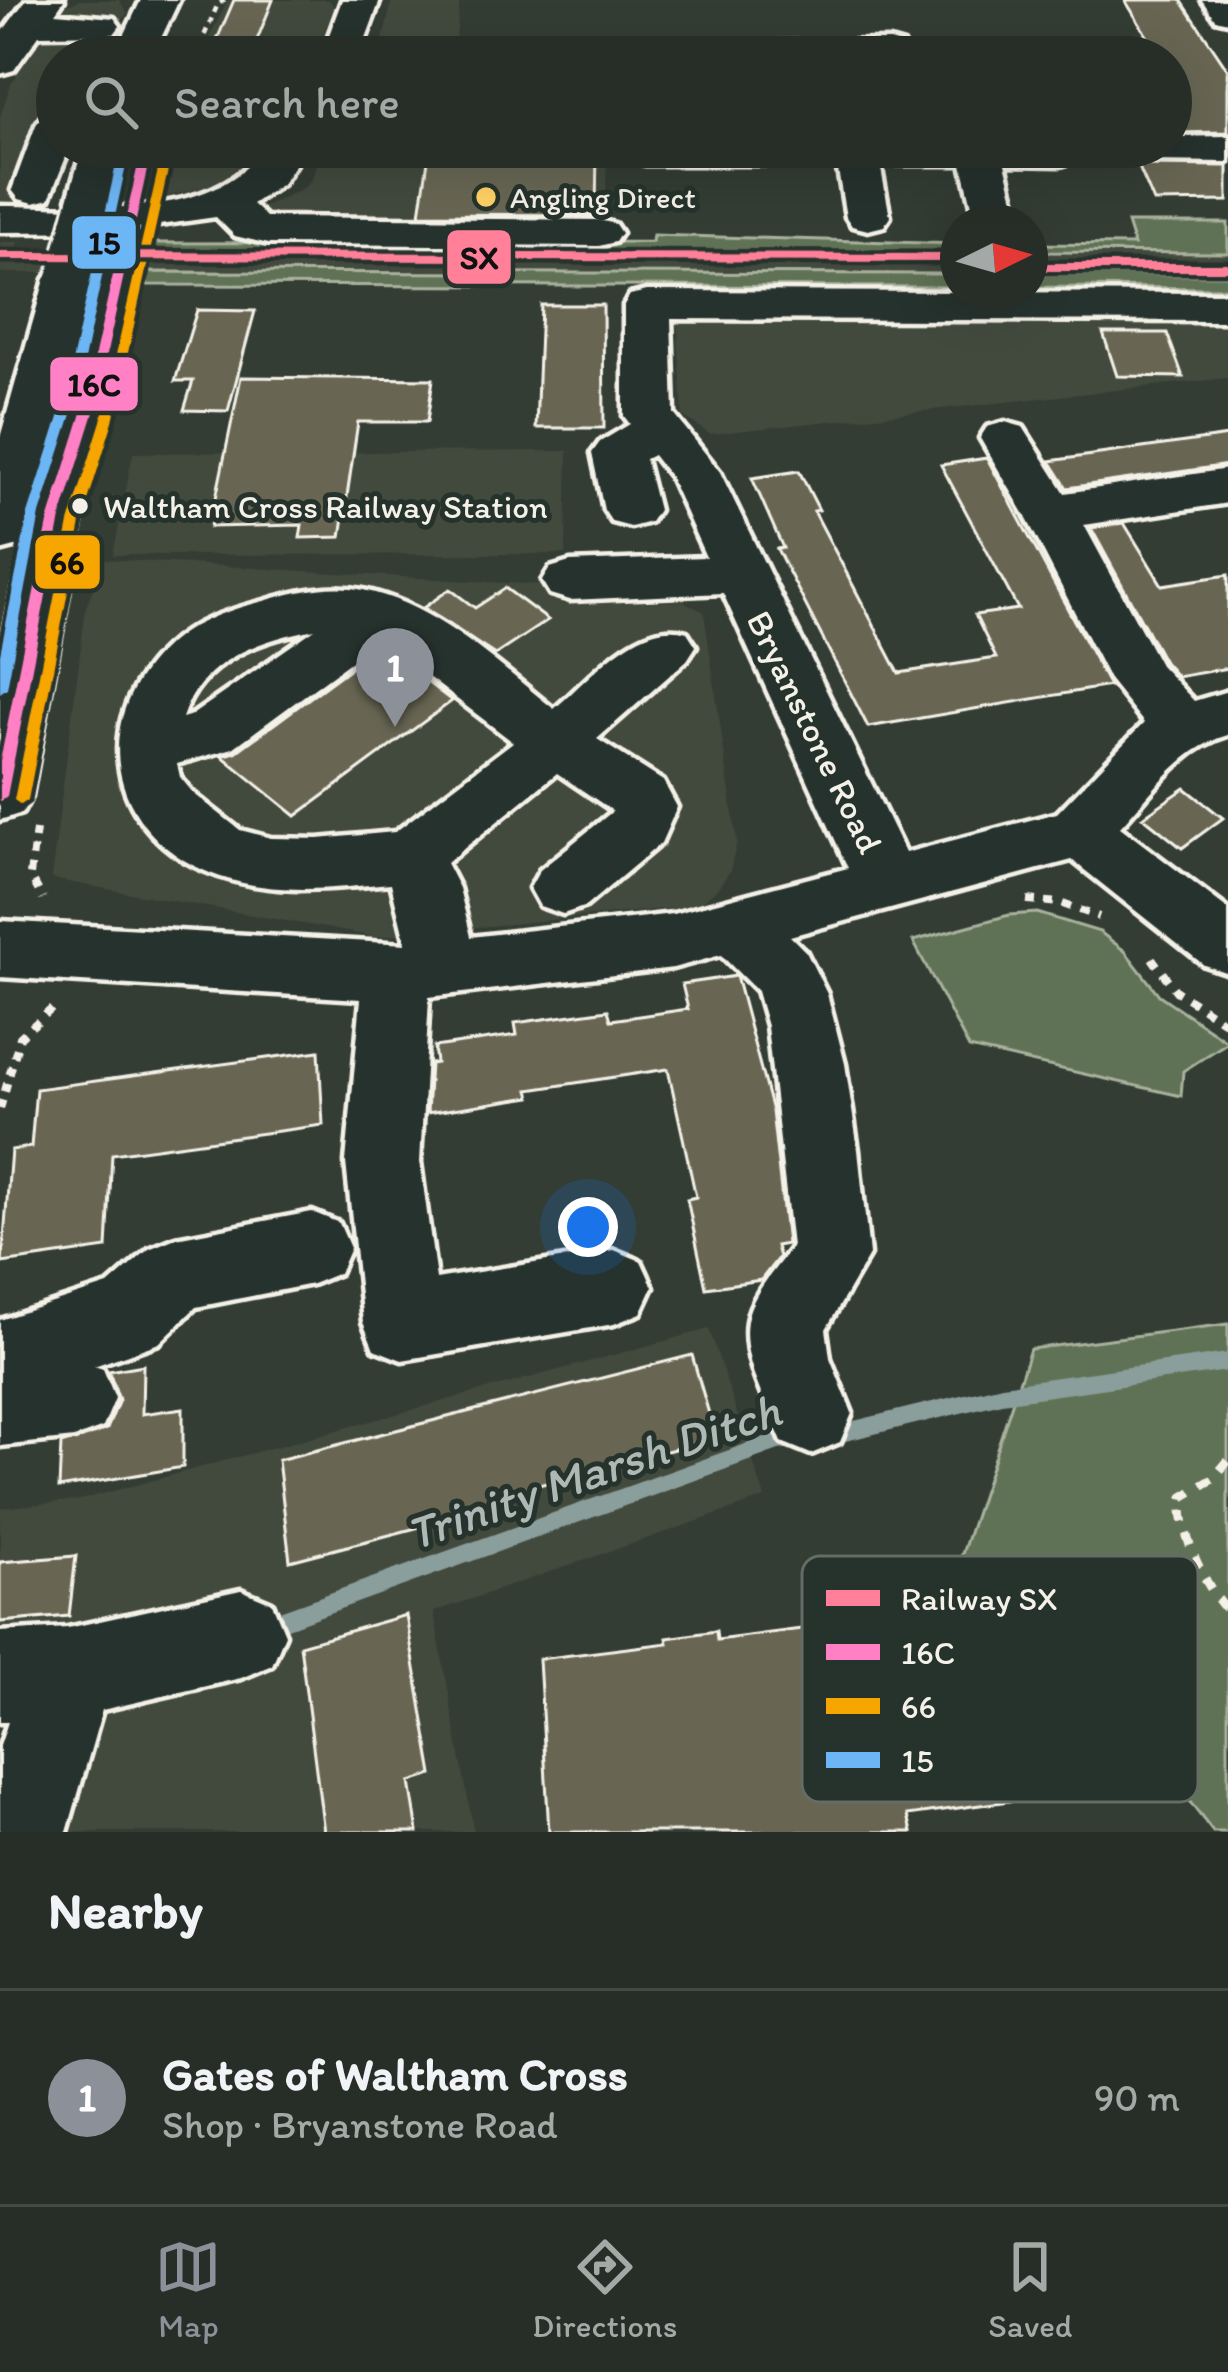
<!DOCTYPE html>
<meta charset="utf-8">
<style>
body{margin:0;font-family:Itim,sans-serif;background:#2e362f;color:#f1f3f6}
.compass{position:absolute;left:940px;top:204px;width:108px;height:108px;border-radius:50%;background:#262e27;box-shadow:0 12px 48px #0002;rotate:85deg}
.you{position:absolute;left:588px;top:1227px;width:42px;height:42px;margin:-30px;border:9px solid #fff;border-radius:50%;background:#1a73e8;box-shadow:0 0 0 18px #1a73e833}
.badge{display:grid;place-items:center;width:78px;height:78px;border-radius:50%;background:#8c9099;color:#fff;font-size:39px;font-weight:700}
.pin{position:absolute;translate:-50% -99px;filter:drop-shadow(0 3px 6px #0008)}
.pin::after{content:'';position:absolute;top:63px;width:42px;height:36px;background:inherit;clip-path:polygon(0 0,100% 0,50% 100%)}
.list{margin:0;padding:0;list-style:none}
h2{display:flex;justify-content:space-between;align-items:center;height:156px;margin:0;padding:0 48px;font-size:51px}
h2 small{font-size:39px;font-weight:400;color:#a4a8a7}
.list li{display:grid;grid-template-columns:78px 1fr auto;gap:36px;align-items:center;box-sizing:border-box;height:216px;padding:0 48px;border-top:3px solid #424a44}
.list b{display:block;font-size:45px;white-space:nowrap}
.list p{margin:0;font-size:39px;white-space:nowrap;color:#a4a8a7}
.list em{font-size:39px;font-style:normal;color:#a4a8a7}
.icon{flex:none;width:66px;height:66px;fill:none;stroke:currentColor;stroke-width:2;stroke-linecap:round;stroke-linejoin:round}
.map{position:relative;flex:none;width:1228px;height:1832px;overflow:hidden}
.search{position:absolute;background:#262e27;box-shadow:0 12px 48px #0002;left:36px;right:36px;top:36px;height:132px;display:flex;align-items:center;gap:30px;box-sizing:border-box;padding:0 42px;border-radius:66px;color:#a4a8a7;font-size:45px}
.sheet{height:372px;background:#262e27}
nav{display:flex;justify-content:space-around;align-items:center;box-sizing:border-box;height:168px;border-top:3px solid #424a44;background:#262e27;font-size:33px;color:#a4a8a7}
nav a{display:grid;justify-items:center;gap:6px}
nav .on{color:#8c9099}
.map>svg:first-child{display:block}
.built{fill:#43493d}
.green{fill:#607255;stroke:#aab29e;stroke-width:3}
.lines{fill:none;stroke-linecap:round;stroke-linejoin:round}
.stream{fill:#8a9e9c;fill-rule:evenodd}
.building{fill:#686652;stroke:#f4f1e8;stroke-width:3}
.minor-casing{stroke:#f4f1e8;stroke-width:9}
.major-casing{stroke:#f4f1e8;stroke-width:9}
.path-far2{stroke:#f4f1e8;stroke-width:4.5;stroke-dasharray:6 6;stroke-linecap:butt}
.path-far1{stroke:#f4f1e8;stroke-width:8;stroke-dasharray:9 9;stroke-linecap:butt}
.path{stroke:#f4f1e8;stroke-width:9;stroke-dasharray:12 12;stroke-linecap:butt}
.minor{fill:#26332d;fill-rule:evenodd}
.major{fill:#26332d;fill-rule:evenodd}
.major-bridge-casing{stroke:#f4f1e8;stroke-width:48;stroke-linecap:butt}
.path-bridge{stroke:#f4f1e8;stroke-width:4.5;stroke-dasharray:6 6;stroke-linecap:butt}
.major-bridge{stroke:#26332d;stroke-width:42}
.bus-1-casing{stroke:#26332d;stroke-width:9}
.bus-2-casing{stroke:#26332d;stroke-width:9}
.bus-3-casing{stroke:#26332d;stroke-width:9}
.bus-1{fill:#ff80c5;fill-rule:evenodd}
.bus-2{fill:#f7a600;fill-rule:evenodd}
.bus-3{fill:#6db6f5;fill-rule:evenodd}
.rail-1-casing{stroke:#26332d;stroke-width:9}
.rail-1{fill:#ff8098;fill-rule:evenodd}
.poi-dot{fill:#ffd166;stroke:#26332d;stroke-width:4.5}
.bus-dot{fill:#f4f1e8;stroke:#26332d;stroke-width:4.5}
.labels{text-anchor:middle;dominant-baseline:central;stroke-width:10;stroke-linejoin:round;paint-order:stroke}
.far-poi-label{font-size:30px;fill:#f4f1e8;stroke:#26332d;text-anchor:start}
.bus-label{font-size:33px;fill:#f4f1e8;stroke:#26332d;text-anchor:start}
.street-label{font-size:36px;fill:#f4f1e8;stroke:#26332d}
.near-water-label{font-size:48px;font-style:italic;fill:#aeb9b6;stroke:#26332d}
.key{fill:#26332d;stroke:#646c65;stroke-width:3}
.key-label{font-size:33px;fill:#f4f1e8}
.line-badge{stroke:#26332d;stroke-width:4.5}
.pale-badge-label{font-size:33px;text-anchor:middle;font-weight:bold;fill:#111}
</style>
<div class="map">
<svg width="1228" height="1832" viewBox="0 0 1228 1832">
<rect width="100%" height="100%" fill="#333d34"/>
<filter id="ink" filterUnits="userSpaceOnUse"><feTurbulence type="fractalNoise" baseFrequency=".00833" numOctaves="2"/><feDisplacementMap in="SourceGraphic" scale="24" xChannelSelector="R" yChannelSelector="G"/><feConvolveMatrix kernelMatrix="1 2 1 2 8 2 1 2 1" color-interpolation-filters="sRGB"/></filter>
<g filter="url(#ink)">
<path class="built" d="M79,0H119L128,13L93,57H57V147L20,202H0V116L11,84L60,9Z
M228,0H329L334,7L314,57H199Z
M392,0H460L454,57H379Z
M176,147H258L254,160L223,183L164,197Z
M321,147H607L605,242L247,243L257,210L302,189L312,179Z
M0,242H19L17,249L958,252V274L0,273Z
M1030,252L1228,253V275L1030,274Z
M675,285L958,287V294H1030V287L1228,288V378L710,434L683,416Z
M568,451L566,554L113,555L133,453Z
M104,559L558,586L562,604L683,601L704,612L737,842L730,871L718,888L696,906L376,937L51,879L86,607Z
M709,1329L765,1498L434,1612L474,1832H0V1508L80,1500Z"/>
<path class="green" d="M1127,223H1228V253L1030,252V244L1134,245Z
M653,235L958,244V252L150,250L155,243L652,242Z
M146,272L958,274V287L146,285Z
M1030,274L1228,275V288L1030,287Z
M1037,913L1100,932L1125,951L1159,995L1228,1042L1183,1071L1181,1096L969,1048L913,941L1009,915Z
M1228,1324V1832H1213L1090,1673L957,1569L1030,1349Z"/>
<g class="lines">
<path class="stream" d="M1228,1353V1371L1002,1403L825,1446L818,1444L816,1437L818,1430L825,1428L1002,1385Z
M801,1430L808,1432L810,1439L808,1446L779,1450L271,1634L264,1631L261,1624L264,1617L271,1614L779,1432Z"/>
</g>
<path class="building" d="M234,0H273L253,50L213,49Z
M1125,0H1181L1228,70V132L1171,133V95H1184L1171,74V57H1160Z
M430,147H597L596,215L420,214Z
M1138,165L1228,166V201L1154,202Z
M541,305H603L604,428H536Z
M197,310L255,311L228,411L184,410L193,381H175Z
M1103,333H1167L1183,377L1117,376Z
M241,377L433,379L427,422H358L341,537L300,538L302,525L210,527Z
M1228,436V465L1067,488L1050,461Z
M987,458L1109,686L868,727L777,549L783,548L752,478L799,471L819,510L814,511L899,673L996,658L975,615L1018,609L941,465Z
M1124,523L1162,585L1228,575V668L1177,677L1164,662L1091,528Z
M505,588L548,620L495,655L423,608L450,589L475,608Z
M380,646L452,701L296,816L222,756L236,752Z
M1185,788L1223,818L1182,848L1143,817Z
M736,976L772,1111L787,1244L776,1246L779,1257L761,1280L706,1288L687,1199L696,1197L668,1069L529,1090L531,1097L427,1113L430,1064L436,1063L434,1047L517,1035L515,1023L608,1010L611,1020L688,1009L682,984Z
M319,1051L323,1125L112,1154L107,1248L2,1263L11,1150L31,1147L36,1089Z
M692,1355L716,1438L501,1495L504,1505L290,1561L278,1460Z
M143,1365L142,1414L183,1408V1467L59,1488L61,1444L107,1429L119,1400L109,1371Z
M76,1556L69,1616L0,1622V1562Z
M406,1615L433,1775L410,1782L418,1832H324L300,1645Z
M887,1618L909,1726L1009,1712L1030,1798L908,1815L912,1832H549L539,1659L668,1643L667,1638L716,1631L717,1640Z"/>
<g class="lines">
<defs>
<path id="minor" d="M26,0H64L55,13L114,18L120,26L114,34L39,35L14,70L0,74V35Z
M342,0H380L359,57H321Z
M1202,0H1228V22L1215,19Z
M890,41L904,45L909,53L907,57L715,55L720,47L734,43Z
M57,113V147H70L49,199L34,203L19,199L12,190L36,125L42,116Z
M1228,136V162L1077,160L1061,165L1005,164L1020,222H976L962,164H880L890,217L884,226L868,230L852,226L846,217L837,164H645L630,160L624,151L627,147H1171V137Z
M264,147H306L282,184L252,204L266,217L599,220L615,224L621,233L615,242L599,246L269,244L235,236L216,217L116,231L0,232V206C82,206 212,225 264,147Z
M647,291L1228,293V321L671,319L674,414L720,472L905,853L1057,813L1144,723L1109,679L1024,513L980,438L987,427L1005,422L1023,427L1065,493L1228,469V503L1084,525L1160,665L1194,701L1228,691V735C1181,748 1153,792 1120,827L1228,909V973L1204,965L1072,860L790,936L806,952L827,994L845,1064L858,1150L869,1255L826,1329L830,1358L852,1413L840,1442L811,1454L782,1442C768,1407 741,1360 747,1321C751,1294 777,1268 792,1246L767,1026L757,991L721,955L673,968L429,997L420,1162L436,1279L614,1250L641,1261L653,1287L641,1313L614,1324L402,1360L374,1349L363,1322L346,1162L361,999L0,977V921L406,944L391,883C327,889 264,897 203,870C106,827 90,718 166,647C193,621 229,610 264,601C294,592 331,583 363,590C436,605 497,664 554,709C590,679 638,617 687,632L696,646L687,660L597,739L663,781L677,807L661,843L586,906L563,914L540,906L530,888L540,870L613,811L557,773L446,863L459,888L471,937L673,914L848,868L723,593L570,600L550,594L542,581L550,568L570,562L706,557L670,477L653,455L645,459L658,510L650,522L631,527L612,522L604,510L592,453L600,442L630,424L624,416V305L630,295ZM315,629L192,715L182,718C202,659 259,640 315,629ZM380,640L513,742L395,832L318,839L271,838L240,830L193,793L180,777L177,764L233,748Z
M312,1212L339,1223L350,1248L339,1273L312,1284L196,1307L159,1343L94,1366L103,1369L115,1398L103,1427L74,1438L0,1446V1320L108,1285L149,1249L176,1238Z
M241,1590L272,1603L285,1634L272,1665L241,1678L102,1710L67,1832H0V1746L8,1722H0V1632L68,1628Z"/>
<path id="major" d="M141,0H179L152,57H114Z
M83,147H125L105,208L90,212L75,208L68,199Z
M115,264L131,268L138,278L112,416L82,518L31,796L22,813L0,820V650L24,538L19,546L0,551V438L45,279L52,269L68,265L84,269L91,279L39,486L62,416L92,278L99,268Z"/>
</defs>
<use href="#minor" class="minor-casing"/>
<use href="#major" class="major-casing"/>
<path class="path-far2" d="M195,57L218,4L225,0
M162,181L169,147"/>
<path class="path-far1" d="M36,830L30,875L43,899
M1027,900L1060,903L1099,917
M1152,958L1176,991L1228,1024
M0,1109L20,1037L55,1006"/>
<path class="path" d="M1228,1461L1213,1479L1183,1497C1176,1526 1206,1590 1228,1611"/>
<use href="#minor" class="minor"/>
<use href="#major" class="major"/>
<defs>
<path id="major-bridge" d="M68,279L90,199"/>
</defs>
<use href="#major-bridge" class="major-bridge-casing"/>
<path class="path-bridge" d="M141,277L158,197"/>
<use href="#major-bridge" class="major-bridge"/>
<defs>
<path id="bus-1" d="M142,147H152L93,416L61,518L7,796L0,801V761L49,518L81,416Z"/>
<path id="bus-2" d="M167,149L172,152L113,421L81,523L28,800L21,805L14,800L69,523L101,421L162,152Z"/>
<path id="bus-3" d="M120,147H130L73,411L40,514L7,688L0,693V654L28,514L61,411Z"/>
</defs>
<use href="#bus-1" class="bus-1-casing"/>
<use href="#bus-2" class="bus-2-casing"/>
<use href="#bus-3" class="bus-3-casing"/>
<use href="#bus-1" class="bus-1"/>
<use href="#bus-2" class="bus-2"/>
<use href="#bus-3" class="bus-3"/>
<defs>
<path id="rail-1" d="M0,252L958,254V262L0,260Z
M1030,263H1228V271H1030Z"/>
</defs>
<use href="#rail-1" class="rail-1-casing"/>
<use href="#rail-1" class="rail-1"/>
</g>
</g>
<circle class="poi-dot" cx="486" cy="197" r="12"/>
<circle class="bus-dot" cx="80" cy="506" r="10"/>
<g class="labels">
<g class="far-poi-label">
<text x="510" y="197">Angling Direct</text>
</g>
<g class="bus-label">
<text x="103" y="506">Waltham Cross Railway Station</text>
</g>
<g class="street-label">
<text transform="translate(815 732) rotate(64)">Bryanstone Road</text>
</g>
<g class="near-water-label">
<text transform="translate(593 1471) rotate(-19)">Trinity Marsh Ditch</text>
</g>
</g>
<rect x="802" y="1556" width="396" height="246" rx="18" class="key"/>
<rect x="826" y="1590" width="54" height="16" fill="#ff8098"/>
<rect x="826" y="1644" width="54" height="16" fill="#ff80c5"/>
<rect x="826" y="1698" width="54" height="16" fill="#f7a600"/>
<rect x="826" y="1752" width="54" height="16" fill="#6db6f5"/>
<g class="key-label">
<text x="901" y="1610">Railway SX</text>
<text x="901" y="1664">16C</text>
<text x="901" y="1718">66</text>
<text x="901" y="1772">15</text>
</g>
<g class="line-badge">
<rect x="70" y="214" width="68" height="57" rx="12" fill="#6db6f5"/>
<rect x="445" y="228" width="68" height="58" rx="12" fill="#ff8098"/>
<rect x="48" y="355" width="92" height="58" rx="12" fill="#ff80c5"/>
<rect x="33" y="533" width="69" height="58" rx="12" fill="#f7a600"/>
</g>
<g class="pale-badge-label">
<text x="104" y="254">15</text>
<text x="479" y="269">SX</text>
<text x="94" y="396">16C</text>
<text x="67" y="574">66</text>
</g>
</svg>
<svg class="compass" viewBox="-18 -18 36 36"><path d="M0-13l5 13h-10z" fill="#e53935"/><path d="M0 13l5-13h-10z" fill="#a4a8a7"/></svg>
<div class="you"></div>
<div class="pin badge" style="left:395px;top:727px">1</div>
<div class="search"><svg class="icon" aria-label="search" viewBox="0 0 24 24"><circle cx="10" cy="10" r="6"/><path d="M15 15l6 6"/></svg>Search here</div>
</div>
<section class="sheet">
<h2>Nearby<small></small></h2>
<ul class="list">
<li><span class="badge">1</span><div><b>Gates of Waltham Cross</b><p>Shop · Bryanstone Road</p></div><em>90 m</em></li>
</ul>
</section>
<nav>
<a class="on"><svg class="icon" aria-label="map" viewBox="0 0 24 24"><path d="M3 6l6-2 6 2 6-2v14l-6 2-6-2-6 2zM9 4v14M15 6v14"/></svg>Map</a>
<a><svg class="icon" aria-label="directions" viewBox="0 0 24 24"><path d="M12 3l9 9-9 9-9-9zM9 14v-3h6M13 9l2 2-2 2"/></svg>Directions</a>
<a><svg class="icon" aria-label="saved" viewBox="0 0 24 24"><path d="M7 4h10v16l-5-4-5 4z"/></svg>Saved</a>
</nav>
